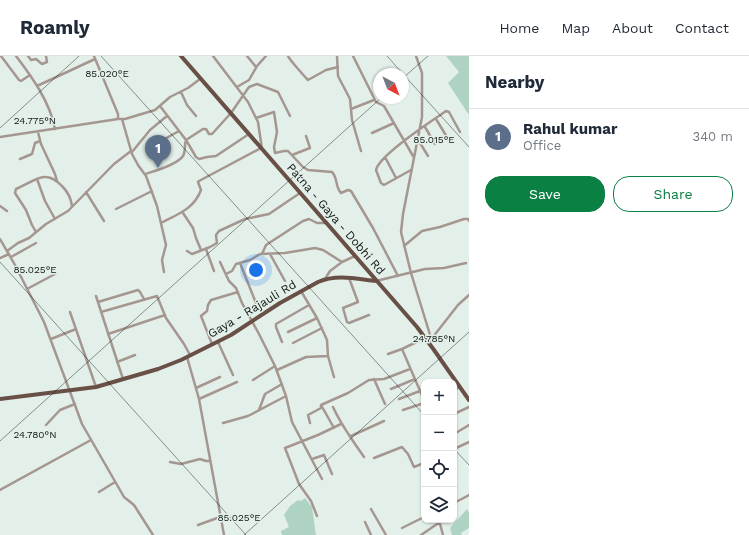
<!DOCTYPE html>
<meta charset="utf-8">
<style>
body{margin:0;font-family:"Work Sans",sans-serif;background:#f6f6f7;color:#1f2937}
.controls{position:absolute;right:12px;bottom:12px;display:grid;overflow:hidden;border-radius:8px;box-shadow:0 1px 3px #0004}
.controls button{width:36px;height:36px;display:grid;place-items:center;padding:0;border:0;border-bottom:1px solid #e0e1e3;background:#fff;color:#1f2937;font:20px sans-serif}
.compass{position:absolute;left:373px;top:12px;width:36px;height:36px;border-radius:50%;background:#fff;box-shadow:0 1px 3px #0004;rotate:138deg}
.you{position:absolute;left:256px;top:214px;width:14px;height:14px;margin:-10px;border:3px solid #fff;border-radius:50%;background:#1a73e8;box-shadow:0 0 0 6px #1a73e833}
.badge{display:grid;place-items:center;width:26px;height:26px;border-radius:50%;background:#0b8043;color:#fff;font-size:13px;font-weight:700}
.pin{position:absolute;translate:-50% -33px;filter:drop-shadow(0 1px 2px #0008)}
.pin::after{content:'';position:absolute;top:21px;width:14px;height:12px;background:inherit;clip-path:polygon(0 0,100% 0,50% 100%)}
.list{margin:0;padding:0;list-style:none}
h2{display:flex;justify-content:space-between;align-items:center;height:52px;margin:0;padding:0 16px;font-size:17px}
h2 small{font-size:13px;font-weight:400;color:#747a83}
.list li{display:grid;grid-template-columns:26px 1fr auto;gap:12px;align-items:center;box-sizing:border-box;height:56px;padding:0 16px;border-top:1px solid #e0e1e3}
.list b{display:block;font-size:15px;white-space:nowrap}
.list p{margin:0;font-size:13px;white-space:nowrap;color:#747a83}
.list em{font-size:13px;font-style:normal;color:#747a83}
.actions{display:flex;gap:8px;padding:12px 16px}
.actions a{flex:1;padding:9px 0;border:1px solid #0b8043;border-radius:16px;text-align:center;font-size:14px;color:#0b8043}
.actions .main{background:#0b8043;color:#fff}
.icon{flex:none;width:22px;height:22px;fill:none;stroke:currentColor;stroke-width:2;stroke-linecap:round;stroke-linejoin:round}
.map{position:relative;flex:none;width:469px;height:479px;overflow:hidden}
header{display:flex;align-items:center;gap:24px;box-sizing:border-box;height:56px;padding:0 20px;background:#fff;border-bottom:1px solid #e0e1e3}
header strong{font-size:19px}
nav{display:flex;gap:22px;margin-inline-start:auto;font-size:14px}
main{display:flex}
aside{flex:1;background:#fff}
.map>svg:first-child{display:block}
.water{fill:#afd3c2}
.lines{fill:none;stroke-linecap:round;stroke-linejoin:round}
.minor{stroke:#a59690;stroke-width:2.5}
.primary{stroke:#695047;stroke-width:4}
.ticks{fill:none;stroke:#121614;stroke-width:1;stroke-opacity:0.45}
.labels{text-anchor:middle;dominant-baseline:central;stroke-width:3;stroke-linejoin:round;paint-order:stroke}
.street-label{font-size:12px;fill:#121614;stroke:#e3f0ea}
.ticks-label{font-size:10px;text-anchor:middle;fill:#121614;stroke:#e3f0ea;stroke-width:3;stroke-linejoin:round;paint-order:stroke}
</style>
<header>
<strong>Roamly</strong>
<nav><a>Home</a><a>Map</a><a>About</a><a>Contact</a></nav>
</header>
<main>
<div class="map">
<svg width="469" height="479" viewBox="0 0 469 479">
<rect width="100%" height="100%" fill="#e3f0ea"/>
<path class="water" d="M446,0H469V59L448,27L459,16Z
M305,442L312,451L316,479H282L281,475L289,471L284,459L290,450L298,444L301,445Z
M467,453L469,457V472L461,477L462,479H452L450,472Z"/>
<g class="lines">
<path class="minor" d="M1,0L19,24L21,25L30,19
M16,0C32,21 50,46 55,73
M28,0L31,4L36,3L42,8L47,6L46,0
M213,0L248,46L258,66L262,93
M247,0L256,11
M288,0C289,3 305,21 308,24L326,14L338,11
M337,0L338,20L350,43L352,64L361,95
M353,0L376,46L384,50L413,100
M416,0L422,17V61L403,158L401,176L411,217L431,282
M37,30L95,3
M237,31L249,24L257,10L266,0
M181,36L187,49L196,60
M160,50L186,84L196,101L199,103L207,101L216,100L249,78
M351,53L374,44
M256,62L274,56L277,76L274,91L275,97L284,95H288L303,111L308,114L332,116C338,122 335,131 341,137L348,134L351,135L373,172L398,220
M118,63H125L155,54L170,41L188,32L200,23
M122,63L132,98L138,109L146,120L157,150L166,189L162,204L164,216
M436,63L450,86
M425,71L435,88
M38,76L41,88L55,118L57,125
M372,77L394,67
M0,81L118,63V58L94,0
M417,82L428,100
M163,94L160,88L161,85L179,75
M132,96L150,74L167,60
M292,99L310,92L306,80
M385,101L396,122
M20,103L32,98L35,87L40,85
M411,114L384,129L381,127L376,114C379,99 432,65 446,55L449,56L460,76
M145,118C155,115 177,109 183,100C186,95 184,89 186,84L203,73H206L209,78H212L231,57L249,31L257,28L278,36L290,60
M37,123L45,145L55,163
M86,136L104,165
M0,150L7,155
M116,153L152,135
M183,157L193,172L196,182L201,194
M161,167C178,158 194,153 201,134L198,126L199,125L261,92
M36,176L32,169L26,154L15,137L16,133C35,125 45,112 62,130C68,136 71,142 72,150
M0,183L15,209L44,266L82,368L124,441L134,449L153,479
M404,190L422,175L440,171L464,163H468L469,165
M206,193L214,215
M7,195L18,187L29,182L46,168L68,155L114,108L131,95
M187,195L192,198L210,191L217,187L216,179L219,175L245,163L269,158L300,137
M262,198L266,189L303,165L309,163L317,167H326
M270,198L285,225
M11,201L36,187
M0,202L9,198
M220,206L229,225L236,232L242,247L259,278L275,310L286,340L292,366L322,423
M240,207L256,247
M226,218L232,215L236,208L250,204L260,198L285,197L315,192L323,194L342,206L355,200
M349,222L358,246L343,252L347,266L349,267L369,259
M325,223L330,215L342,206
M376,225L425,213L444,212L466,207
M27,233L55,218
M301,235L317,262L327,284L328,300L334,321
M96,240L123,323
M98,246L138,234L140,236L144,243
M70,256L96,331
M101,256L157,240L166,262L184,288L190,299
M288,276L317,262
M108,278L165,259
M51,283L76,273
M218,286L233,319
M282,286L276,271V268L309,249
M429,286L458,249L469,239
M293,287L322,272
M212,288L201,260L207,255L208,249L211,244L238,236
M402,293L424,344
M388,298L402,293L425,282
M187,301L199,343L224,479
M117,306L135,299
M277,314L306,301L328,300
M374,323L385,348
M253,324L275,310
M196,332L220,321
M391,333L415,323
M454,334L460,331
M199,343L237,326
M399,343L420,335
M333,351C341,369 353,385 364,401
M259,354L265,338L282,328
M403,354L424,347
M454,358L469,351
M223,367L248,360L286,340
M310,367L308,359L321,352V350
M46,369L60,354L75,348
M334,372L321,349L348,337L369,324L384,323L410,313
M454,378L469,369
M351,380L384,365
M454,393L469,386
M374,402L402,391L408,398L414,411L424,407
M312,403L324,399L332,418
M170,406L181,408L200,403L206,405H210
M0,434L91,384
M99,436L115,426
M454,447L469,439
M371,453L386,479
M317,460L311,445L299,428L285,392L318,379L341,368
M439,464L443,479
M365,466L371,479
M198,469L220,461
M402,472L424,461
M421,479L440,466"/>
<path class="primary" d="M181,0L417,271L434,294L469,344
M0,343L96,331L158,313L181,304L231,279L280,247L318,226C337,218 357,223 376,225"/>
</g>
<path class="ticks" d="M101,0L424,359M387,0L403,18M403,18L469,91M403,22L428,0M0,72L79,0M0,206L246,479M0,385L381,42M454,393L469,409M244,479L469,276"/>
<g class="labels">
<g class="street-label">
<text transform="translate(336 163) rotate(49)">Patna - Gaya - Dobhi Rd</text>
<text transform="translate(252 253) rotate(-31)">Gaya - Rajauli Rd</text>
</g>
</g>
<g class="ticks-label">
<text x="107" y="21">85.020°E</text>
<text x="35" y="68">24.775°N</text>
<text x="434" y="87">85.015°E</text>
<text x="35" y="217">85.025°E</text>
<text x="434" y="286">24.785°N</text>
<text x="35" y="382">24.780°N</text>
<text x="239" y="465">85.025°E</text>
</g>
</svg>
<div class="controls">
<button>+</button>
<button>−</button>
<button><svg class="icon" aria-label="locate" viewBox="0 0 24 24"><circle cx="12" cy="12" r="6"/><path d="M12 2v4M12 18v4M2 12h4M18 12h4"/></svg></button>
<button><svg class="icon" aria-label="layers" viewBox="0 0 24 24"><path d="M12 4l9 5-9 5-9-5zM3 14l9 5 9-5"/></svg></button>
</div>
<svg class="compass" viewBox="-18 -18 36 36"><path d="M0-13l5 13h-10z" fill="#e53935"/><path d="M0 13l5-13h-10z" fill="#747a83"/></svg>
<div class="you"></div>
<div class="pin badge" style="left:158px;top:112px;background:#5c6f8a">1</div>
</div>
<aside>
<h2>Nearby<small></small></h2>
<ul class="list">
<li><span class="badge" style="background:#5c6f8a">1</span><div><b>Rahul kumar</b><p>Office</p></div><em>340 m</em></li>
</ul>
<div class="actions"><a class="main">Save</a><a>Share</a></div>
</aside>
</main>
